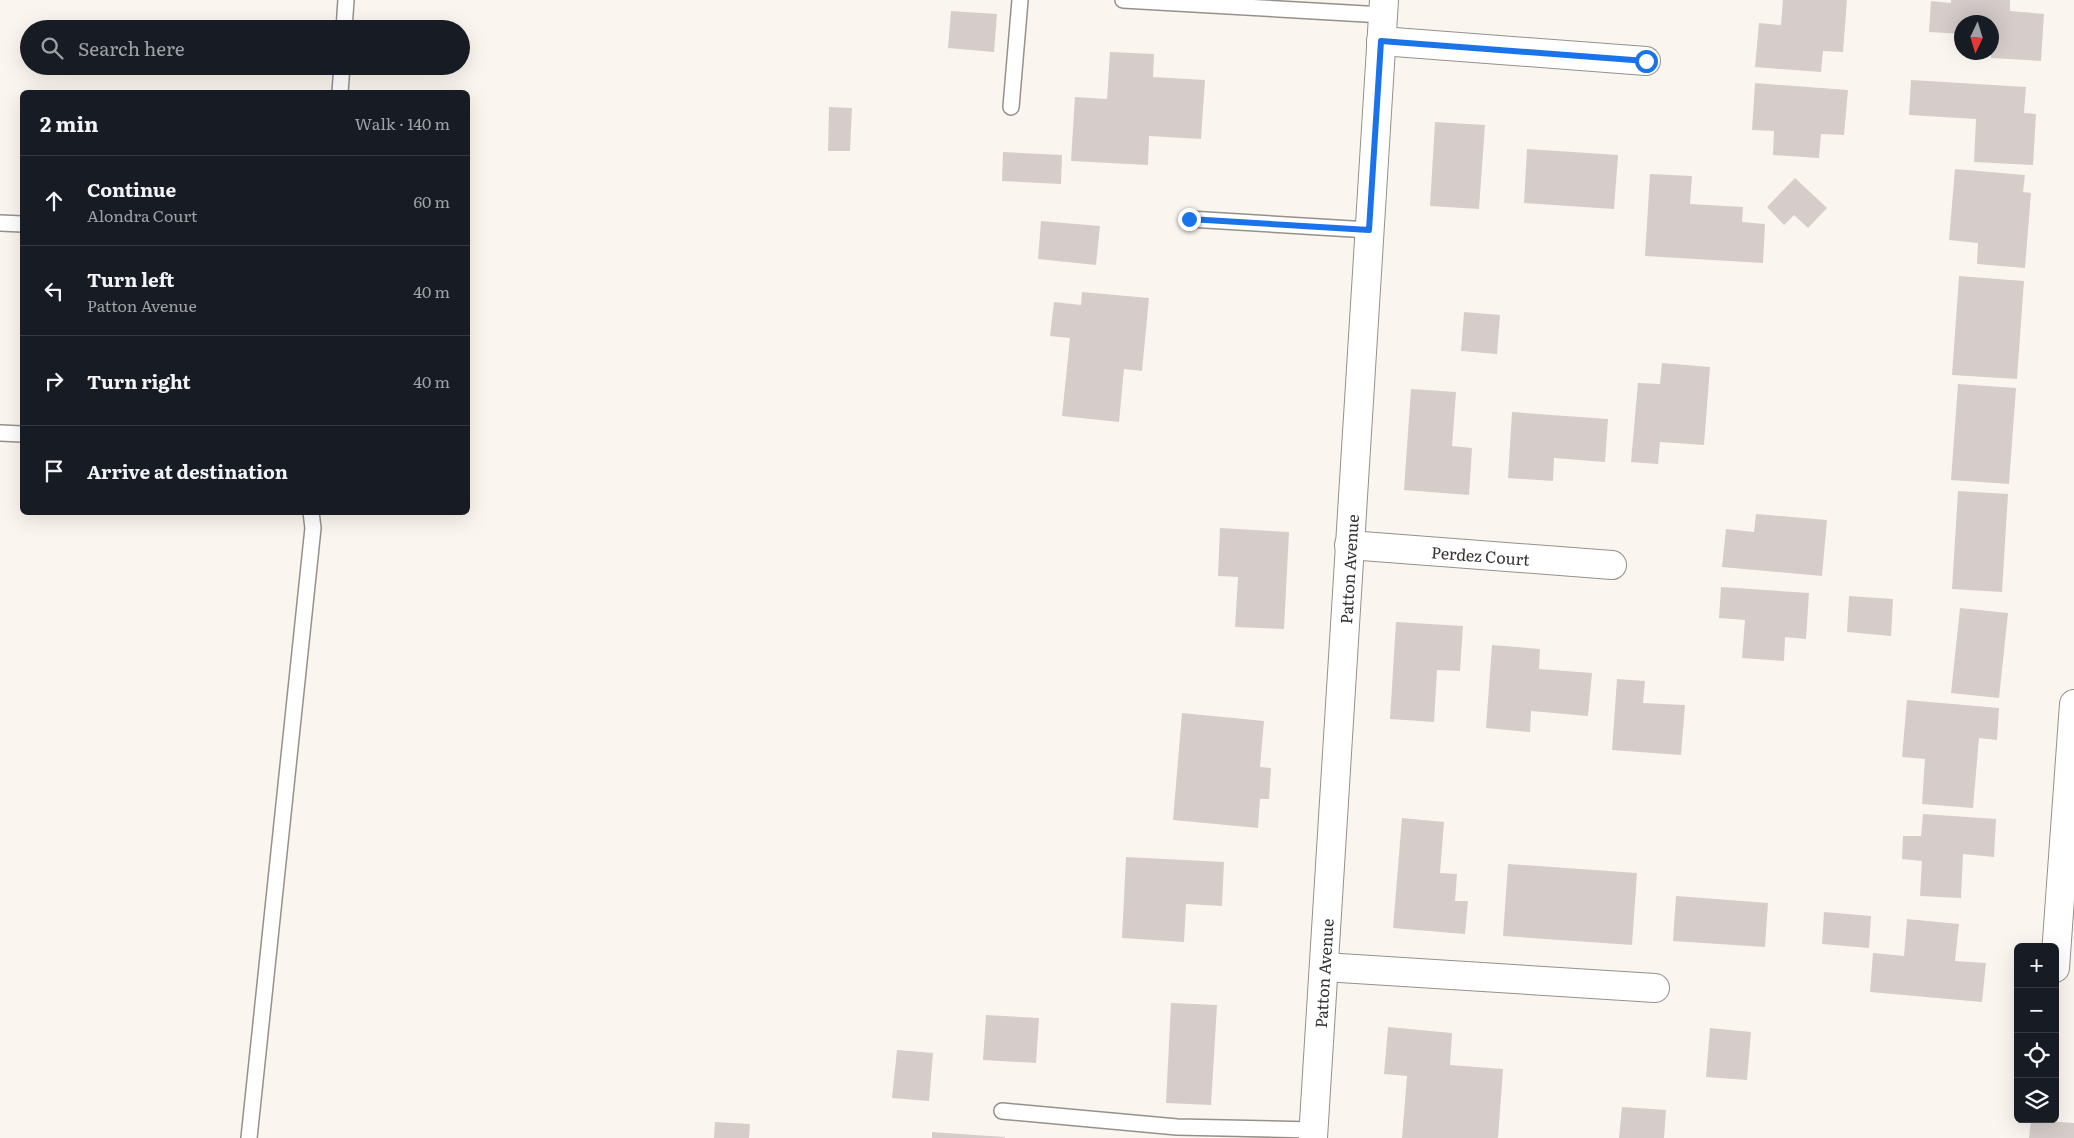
<!DOCTYPE html>
<meta charset="utf-8">
<style>
body{margin:0;font-family:Literata,serif;background:#242831;color:#f1f3f6}
.controls{position:absolute;right:15px;bottom:15px;display:grid;overflow:hidden;border-radius:8px;box-shadow:0 5px 20px #0002}
.controls button{width:45px;height:45px;display:grid;place-items:center;padding:0;border:0;border-bottom:1px solid #363941;background:#171b24;color:#f1f3f6;font:25px sans-serif}
.compass{position:absolute;left:1954px;top:15px;width:45px;height:45px;border-radius:50%;background:#171b24;box-shadow:0 5px 20px #0002;rotate:184deg}
.stop{position:absolute;width:15px;height:15px;margin:-11px;border:4px solid #1a73e8;border-radius:50%;background:#fff}
.stop.end{background:#1a73e8;border-color:#fff;box-shadow:0 1px 5px #0008}
.list{margin:0;padding:0;list-style:none}
h2{display:flex;justify-content:space-between;align-items:center;height:65px;margin:0;padding:0 20px;font-size:21px}
h2 small{font-size:16px;font-weight:400;color:#9ea1a6}
.list li{display:grid;grid-template-columns:32px 1fr auto;gap:15px;align-items:center;box-sizing:border-box;height:90px;padding:0 20px;border-top:1px solid #363941}
.list b{display:block;font-size:19px;white-space:nowrap}
.list p{margin:0;font-size:16px;white-space:nowrap;color:#9ea1a6}
.list em{font-size:16px;font-style:normal;color:#9ea1a6}
.icon{flex:none;width:28px;height:28px;fill:none;stroke:currentColor;stroke-width:2;stroke-linecap:round;stroke-linejoin:round}
.map{position:relative;flex:none;width:2074px;height:1138px;overflow:hidden}
.search{position:absolute;background:#171b24;box-shadow:0 5px 20px #0002;left:20px;top:20px;width:450px;height:55px;display:flex;align-items:center;gap:12px;box-sizing:border-box;padding:0 18px;border-radius:28px;color:#9ea1a6;font-size:19px}
.panel{position:absolute;background:#171b24;box-shadow:0 5px 20px #0002;left:20px;top:90px;width:450px;height:425px;border-radius:8px}
.map>svg:first-child{display:block}
.building{fill:#d6cdca}
.lines{fill:none;stroke-linecap:round;stroke-linejoin:round}
.lane-casing{stroke:#96908b;stroke-width:18}
.street-casing{stroke:#96908b;stroke-width:30}
.lane{stroke:#fff;stroke-width:15}
.street{stroke:#fff;stroke-width:28}
.route{stroke:#1a73e8;stroke-width:6}
.labels{text-anchor:middle;dominant-baseline:central;stroke-width:5;stroke-linejoin:round;paint-order:stroke}
.street-label{font-size:16px;fill:#353230;stroke:#fff}
</style>
<div class="map">
<svg width="2074" height="1138" viewBox="0 0 2074 1138">
<rect width="100%" height="100%" fill="#fbf5ef"/>
<path class="building" d="M1783,0H1847L1843,52L1823,51L1821,72L1755,67L1759,23L1781,25Z
M1951,0H2010V11L2044,14L2041,61L1991,58L1992,22H1962V34L1929,32L1931,1L1951,3Z
M951,11L997,14L994,52L948,48Z
M1110,52L1154,54L1153,77L1205,80L1201,139L1149,136L1148,165L1071,161L1075,97L1107,99Z
M1911,80L2026,87L2024,113L2036,114L2033,165L1974,162L1976,119L1909,115Z
M1755,83L1848,90L1844,135L1821,134L1819,158L1773,155L1774,131L1752,130Z
M829,107L852,108L850,151H828Z
M1435,122L1485,125L1479,209L1430,206Z
M1527,149L1618,155L1614,209L1524,203Z
M1003,152L1062,155L1061,184L1002,181Z
M1955,169L2025,175L2023,192L2031,193L2025,268L1977,264L1978,243L1949,240Z
M1650,174L1692,176L1690,204L1743,207L1742,222L1765,224L1763,263L1645,256Z
M1795,178L1827,208L1808,228L1794,215L1784,225L1767,207Z
M1041,221L1100,226L1096,265L1038,259Z
M1959,276L2024,281L2017,379L1952,375Z
M1082,292L1149,298L1142,371L1124,369L1119,422L1062,416L1070,338L1050,336L1054,302L1081,305Z
M1464,312L1500,315L1497,354L1461,351Z
M1662,363L1710,367L1704,445L1660,442L1658,464L1631,462L1638,383L1660,384Z
M1958,384L2016,388L2009,484L1951,480Z
M1411,389L1456,392L1452,446L1472,448L1469,495L1404,490Z
M1512,412L1608,419L1605,462L1554,458L1553,481L1508,478Z
M1958,491L2008,494L2002,592L1952,589Z
M1756,514L1827,520L1822,576L1722,567L1726,529L1754,532Z
M1220,528L1289,532L1284,629L1235,627L1238,577L1218,576Z
M1721,587L1809,593L1806,639L1785,637L1784,661L1742,658L1745,620L1719,618Z
M1849,596L1893,599L1891,636L1847,632Z
M1960,608L2008,613L1999,698L1951,693Z
M1396,622L1463,626L1460,671L1437,670L1434,722L1390,719Z
M1492,645L1540,649L1539,669L1592,673L1588,716L1531,711L1530,732L1486,728Z
M1617,679L1645,681L1643,703L1685,705L1681,755L1612,750Z
M1907,700L1999,708L1997,740L1979,738L1973,808L1922,804L1925,759L1902,757Z
M1182,713L1264,721L1260,767L1271,768L1269,799H1260L1258,828L1173,820Z
M1923,814L1996,819L1994,857L1963,854L1961,898L1920,896L1922,861L1902,859L1903,836H1921Z
M1402,818L1444,822L1440,873L1457,874L1455,901H1468L1465,934L1393,928Z
M1126,857L1224,862L1222,906L1186,904L1184,942L1122,938Z
M1508,864L1637,873L1632,945L1503,936Z
M1676,896L1768,903L1765,947L1673,941Z
M1824,912L1871,916L1869,948L1822,944Z
M1907,919L1959,924L1955,961L1986,963L1982,1002L1870,992L1873,953L1904,956Z
M1171,1003L1217,1005L1211,1105L1166,1103Z
M986,1015L1039,1018L1036,1063L983,1060Z
M1388,1027L1452,1033L1450,1065L1503,1069L1498,1138H1402L1407,1076L1384,1074Z
M1710,1028L1751,1032L1747,1080L1706,1077Z
M897,1050L933,1053L929,1101L892,1098Z
M1622,1107L1666,1110L1664,1138H1619Z
M2031,1120L2074,1123V1138H2029Z
M715,1122L750,1124L749,1138H714Z
M932,1132L1005,1137V1138H932Z"/>
<g class="lines">
<defs>
<path id="lane" d="M1123,0L1383,15
M344,29L346,0
M340,92L342,66
M1011,107L1020,0
M1189,219L1369,230
M0,223L22,224
M0,433L22,434
M1002,1111L1177,1127L1313,1130
M249,1138L313,528L311,512"/>
<g id="street">
<path d="M1381,41L1646,61"/>
<path id="s1" d="M1349,545L1612,565"/>
<path d="M1324,967L1655,988"/>
<path d="M2055,968L2074,704"/>
<path id="s2" d="M1313,1138L1384,0"/>
</g>
</defs>
<use href="#lane" class="lane-casing"/>
<use href="#street" class="street-casing"/>
<use href="#lane" class="lane"/>
<use href="#street" class="street"/>
</g>
<g class="lines">
<path class="route" d="M1189,219L1369,230L1381,41L1646,61"/>
</g>
<g class="labels">
<g class="street-label">
<text stroke="none"><textPath href="#s1" startOffset="132">Perdez Court</textPath></text>
<text stroke="none"><textPath href="#s2" startOffset="570">Patton Avenue</textPath></text>
<text stroke="none"><textPath href="#s2" startOffset="165">Patton Avenue</textPath></text>
</g>
</g>
</svg>
<div class="controls">
<button>+</button>
<button>−</button>
<button><svg class="icon" aria-label="locate" viewBox="0 0 24 24"><circle cx="12" cy="12" r="6"/><path d="M12 2v4M12 18v4M2 12h4M18 12h4"/></svg></button>
<button><svg class="icon" aria-label="layers" viewBox="0 0 24 24"><path d="M12 4l9 5-9 5-9-5zM3 14l9 5 9-5"/></svg></button>
</div>
<svg class="compass" viewBox="-18 -18 36 36"><path d="M0-13l5 13h-10z" fill="#e53935"/><path d="M0 13l5-13h-10z" fill="#9ea1a6"/></svg>
<div class="stop" style="left:1646px;top:61px"></div>
<div class="stop end" style="left:1189px;top:219px"></div>
<div class="search"><svg class="icon" aria-label="search" viewBox="0 0 24 24"><circle cx="10" cy="10" r="6"/><path d="M15 15l6 6"/></svg>Search here</div>
<section class="panel">
<h2>2 min<small>Walk · 140 m</small></h2>
<ul class="list">
<li><svg class="icon" aria-label="ahead" viewBox="0 0 24 24"><path d="M12 20V5M6 11l6-6 6 6"/></svg><div><b>Continue</b><p>Alondra Court</p></div><em>60 m</em></li>
<li><svg class="icon" aria-label="left" viewBox="0 0 24 24"><path d="M17 20v-9H6M10 6l-5 5 5 5"/></svg><div><b>Turn left</b><p>Patton Avenue</p></div><em>40 m</em></li>
<li><svg class="icon" aria-label="right" viewBox="0 0 24 24"><path d="M7 20v-9h11M14 6l5 5-5 5"/></svg><div><b>Turn right</b></div><em>40 m</em></li>
<li><svg class="icon" aria-label="arrive" viewBox="0 0 24 24"><path d="M6 21V4h12l-3 4 3 4H6"/></svg><div><b>Arrive at destination</b></div></li>
</ul>
</section>
</div>
